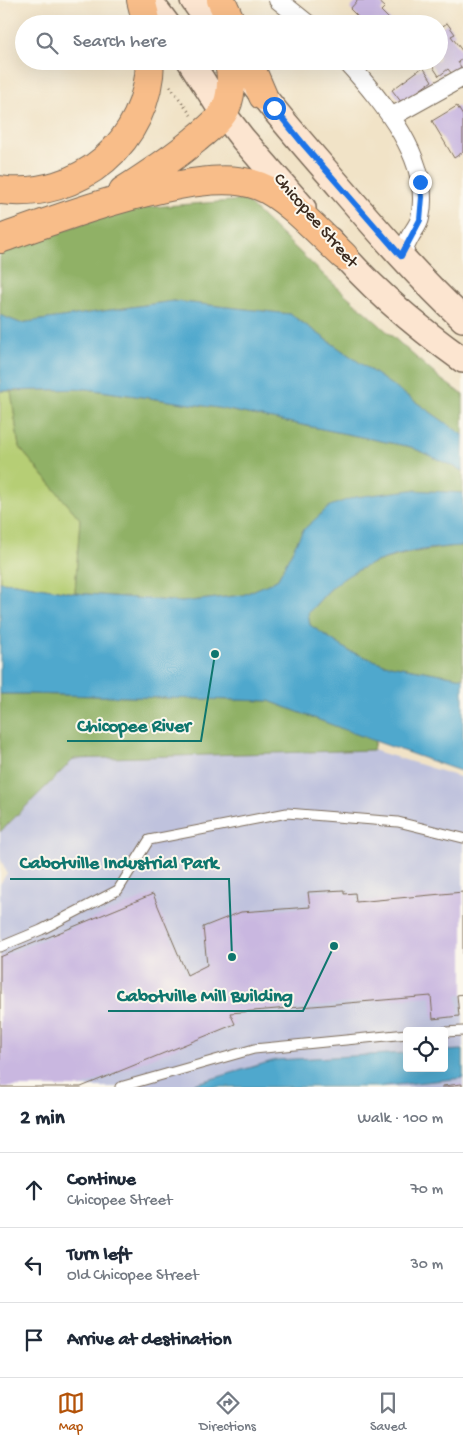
<!DOCTYPE html>
<meta charset="utf-8">
<style>
body{margin:0;font-family:"Gochi Hand",sans-serif;background:#f6f6f7;color:#1f2937}
.controls{position:absolute;right:15px;bottom:15px;display:grid;overflow:hidden;border-radius:5px;box-shadow:0 5px 20px #0002}
.controls button{width:45px;height:45px;display:grid;place-items:center;padding:0;border:0;border-bottom:1px solid #e0e1e3;background:#fff;color:#1f2937;font:25px sans-serif}
.stop{position:absolute;width:15px;height:15px;margin:-11px;border:4px solid #1a73e8;border-radius:50%;background:#fff}
.stop.end{background:#1a73e8;border-color:#fff;box-shadow:0 1px 5px #0008}
.list{margin:0;padding:0;list-style:none}
h2{display:flex;justify-content:space-between;align-items:center;height:65px;margin:0;padding:0 20px;font-size:21px}
h2 small{font-size:16px;font-weight:400;color:#747a83}
.list li{display:grid;grid-template-columns:32px 1fr auto;gap:15px;align-items:center;box-sizing:border-box;height:75px;padding:0 20px;border-top:1px solid #e0e1e3}
.list b{display:block;font-size:19px;white-space:nowrap}
.list p{margin:0;font-size:16px;white-space:nowrap;color:#747a83}
.list em{font-size:16px;font-style:normal;color:#747a83}
.icon{flex:none;width:28px;height:28px;fill:none;stroke:currentColor;stroke-width:2;stroke-linecap:round;stroke-linejoin:round}
.map{position:relative;flex:none;width:463px;height:1087px;overflow:hidden}
.search{position:absolute;background:#fff;box-shadow:0 5px 20px #0002;left:15px;right:15px;top:15px;height:55px;display:flex;align-items:center;gap:12px;box-sizing:border-box;padding:0 18px;border-radius:28px;color:#747a83;font-size:19px}
.sheet{height:290px;background:#fff}
nav{display:flex;justify-content:space-around;align-items:center;box-sizing:border-box;height:70px;border-top:1px solid #e0e1e3;background:#fff;font-size:14px;color:#747a83}
nav a{display:grid;justify-items:center;gap:2px}
nav .on{color:#b45309}
.map>svg:first-child{display:block}
.industrial{fill:#bfc2dd;fill-rule:evenodd}
.green{fill:#b6ce74;stroke:#787c49}
.forest{fill:#90b166;stroke:#666e42}
.water{fill:#50a8cd;stroke:#466976}
.building{fill:#c9b7e0}
.lines{fill:none;stroke-linecap:round;stroke-linejoin:round}
.lane-casing{stroke:#7b6b59;stroke-width:11}
.street-casing{stroke:#7b6b59;stroke-width:20}
.secondary-casing{stroke:#7b6b59;stroke-width:28}
.highway-casing{stroke:#7b6b59;stroke-width:30}
.path{stroke:#7b6b59;stroke-width:3;stroke-dasharray:1 4;stroke-linecap:butt}
.lane{stroke:#fff;stroke-width:9}
.street{stroke:#fff;stroke-width:18}
.secondary{stroke:#fce5d0;stroke-width:25}
.highway{stroke:#f8bd89;stroke-width:28}
.route{stroke:#1a73e8;stroke-width:6}
.labels{text-anchor:middle;dominant-baseline:central;stroke-width:4;stroke-linejoin:round;paint-order:stroke}
.street-label{font-size:18px;fill:#3b2a1e;stroke:#fbf7ec}
.leader{fill:none;stroke:#0f766e;stroke-width:2}
.callout-dot{fill:#0f766e;stroke:#fbf7ec;stroke-width:2}
.callout-label{font-size:19px;text-anchor:middle;font-weight:bold;fill:#0f766e;stroke:#fbf7ec;stroke-width:4;stroke-linejoin:round;paint-order:stroke}
</style>
<div class="map">
<svg width="463" height="1087" viewBox="0 0 463 1087">
<rect width="100%" height="100%" fill="#fbf7ec"/>
<filter id="ink" filterUnits="userSpaceOnUse"><feTurbulence type="fractalNoise" baseFrequency=".02" numOctaves="2"/><feDisplacementMap in="SourceGraphic" scale="10" xChannelSelector="R" yChannelSelector="G"/><feConvolveMatrix kernelMatrix="1 2 1 2 8 2 1 2 1" color-interpolation-filters="sRGB"/></filter>
<filter id="wash" filterUnits="userSpaceOnUse"><feTurbulence type="fractalNoise" baseFrequency=".0096" numOctaves="4" result="noise"/><feDisplacementMap in="SourceGraphic" scale="20" xChannelSelector="R" yChannelSelector="G"/><feGaussianBlur stdDeviation="1.12" result="paint"/><feColorMatrix in="noise" values="0 0 0 0 0 0 0 0 0 0 0 0 0 0 0 0 0 1.4 0 .05"/><feComposite in="paint" operator="in"/></filter>
<g filter="url(#wash)">
<rect width="100%" height="100%" fill="#f1e3c7"/>
<path class="industrial" d="M373,750L463,778V1087H0V884L7,873L0,858V832L74,759ZM407,1031H444V1068H407Z"/>
<path class="green" d="M0,391H11L19,447L80,519L75,593L15,583L0,582Z"/>
<path class="forest" d="M245,200L327,278L438,377L463,395V435L290,314L173,301L20,323L0,315V254L6,250L125,209Z
M87,389L218,408L411,447L463,471V493L411,490L303,530L277,580L243,595L182,602L75,593L80,519L19,447L11,391Z
M455,546H463V678L384,664L349,651L310,625L308,613C317,604 325,594 335,585C368,557 414,552 455,546Z
M0,694H29L269,701L375,741L373,750L74,759L0,832Z"/>
<path class="water" d="M173,301L290,314L463,435V471L411,447L218,408L87,389L0,391V315L20,323Z
M411,490L463,493V546C420,548 369,557 335,585C325,593 317,604 308,613L310,625L349,651L384,664L463,678V772L372,740L269,701L29,694H0V582L15,583L75,593L182,602L243,595L277,580L303,530L330,506L355,497Z
M463,1050V1078L376,1087H184L276,1060L407,1053V1068H444V1051Z"/>
<g id="blocks">
<path class="building" d="M358,0H377L385,7L381,11L394,24H363L364,23L350,9Z
M447,23L455,34L451,36L463,52V58L458,62L461,67L452,74L448,69L439,76L429,61H439V46L440,45L439,43V29Z
M423,67L432,81L402,103L392,90Z
M457,106L463,116V152L454,158L432,121Z
M344,890V894L355,893L356,902L463,892V994L457,995L459,1016L433,1019L431,996L230,1013L235,1024L81,1087H0V957L153,894L187,975L207,965L203,927L241,912L310,907L308,892Z
M462,1084V1087H442V1086Z"/>
</g>
</g>
<g filter="url(#ink)">
<use href="#blocks" fill-opacity="0" stroke="#7b6b59" stroke-width="1"/>
<g class="lines">
<defs>
<path id="lane" d="M0,947L41,930L118,890L149,840L287,813L398,822L463,838
M444,1032L463,1031
M120,1087L254,1049L407,1034"/>
<path id="street" d="M278,0L308,24
M346,61C382,102 433,160 420,218C419,224 414,230 411,235C407,242 404,249 401,256
M391,117L463,77"/>
<path id="secondary" d="M149,0L167,24
M193,0L210,24
M190,61L223,113L243,139L303,208
M251,80C279,118 311,153 341,188C380,233 420,279 463,319
M330,240C368,285 415,326 463,360"/>
<path id="highway" d="M141,0L147,24
M221,0L232,24
M248,61L263,96
M0,190C79,201 149,141 150,61
M123,191C148,175 172,159 195,140C204,132 216,124 223,113C232,100 233,76 228,61
M0,239C54,220 108,200 164,188C193,182 231,175 259,186C286,196 321,235 344,256"/>
</defs>
<use href="#lane" class="lane-casing"/>
<use href="#street" class="street-casing"/>
<use href="#secondary" class="secondary-casing"/>
<use href="#highway" class="highway-casing"/>
<path class="path" d="M170,86L191,115"/>
<use href="#lane" class="lane"/>
<use href="#street" class="street"/>
<use href="#secondary" class="secondary"/>
<use href="#highway" class="highway"/>
</g>
</g>
<g class="lines" filter="url(#ink)">
<path class="route" d="M274,108L304,145L401,256L420,220L422,197L420,182"/>
</g>
<g class="labels">
<g class="street-label">
<text transform="translate(315 221) rotate(49)">Chicopee Street</text>
</g>
</g>
<path class="leader" d="M215 654L201 741H67M232 957L229 879H10M334 946L303 1011H108"/>
<g class="callout-dot">
<circle cx="215" cy="654" r="5"/>
<circle cx="232" cy="957" r="5"/>
<circle cx="334" cy="946" r="5"/>
</g>
<g class="callout-label">
<text x="134" y="731">Chicopee River</text>
<text x="119" y="868">Cabotville Industrial Park</text>
<text x="205" y="1001">Cabotville Mill Building</text>
</g>
</svg>
<div class="controls">
<button><svg class="icon" aria-label="locate" viewBox="0 0 24 24"><circle cx="12" cy="12" r="6"/><path d="M12 2v4M12 18v4M2 12h4M18 12h4"/></svg></button>
</div>
<div class="stop" style="left:274px;top:108px"></div>
<div class="stop end" style="left:420px;top:182px"></div>
<div class="search"><svg class="icon" aria-label="search" viewBox="0 0 24 24"><circle cx="10" cy="10" r="6"/><path d="M15 15l6 6"/></svg>Search here</div>
</div>
<section class="sheet">
<h2>2 min<small>Walk · 100 m</small></h2>
<ul class="list">
<li><svg class="icon" aria-label="ahead" viewBox="0 0 24 24"><path d="M12 20V5M6 11l6-6 6 6"/></svg><div><b>Continue</b><p>Chicopee Street</p></div><em>70 m</em></li>
<li><svg class="icon" aria-label="left" viewBox="0 0 24 24"><path d="M17 20v-9H6M10 6l-5 5 5 5"/></svg><div><b>Turn left</b><p>Old Chicopee Street</p></div><em>30 m</em></li>
<li><svg class="icon" aria-label="arrive" viewBox="0 0 24 24"><path d="M6 21V4h12l-3 4 3 4H6"/></svg><div><b>Arrive at destination</b></div></li>
</ul>
</section>
<nav>
<a class="on"><svg class="icon" aria-label="map" viewBox="0 0 24 24"><path d="M3 6l6-2 6 2 6-2v14l-6 2-6-2-6 2zM9 4v14M15 6v14"/></svg>Map</a>
<a><svg class="icon" aria-label="directions" viewBox="0 0 24 24"><path d="M12 3l9 9-9 9-9-9zM9 14v-3h6M13 9l2 2-2 2"/></svg>Directions</a>
<a><svg class="icon" aria-label="saved" viewBox="0 0 24 24"><path d="M7 4h10v16l-5-4-5 4z"/></svg>Saved</a>
</nav>
